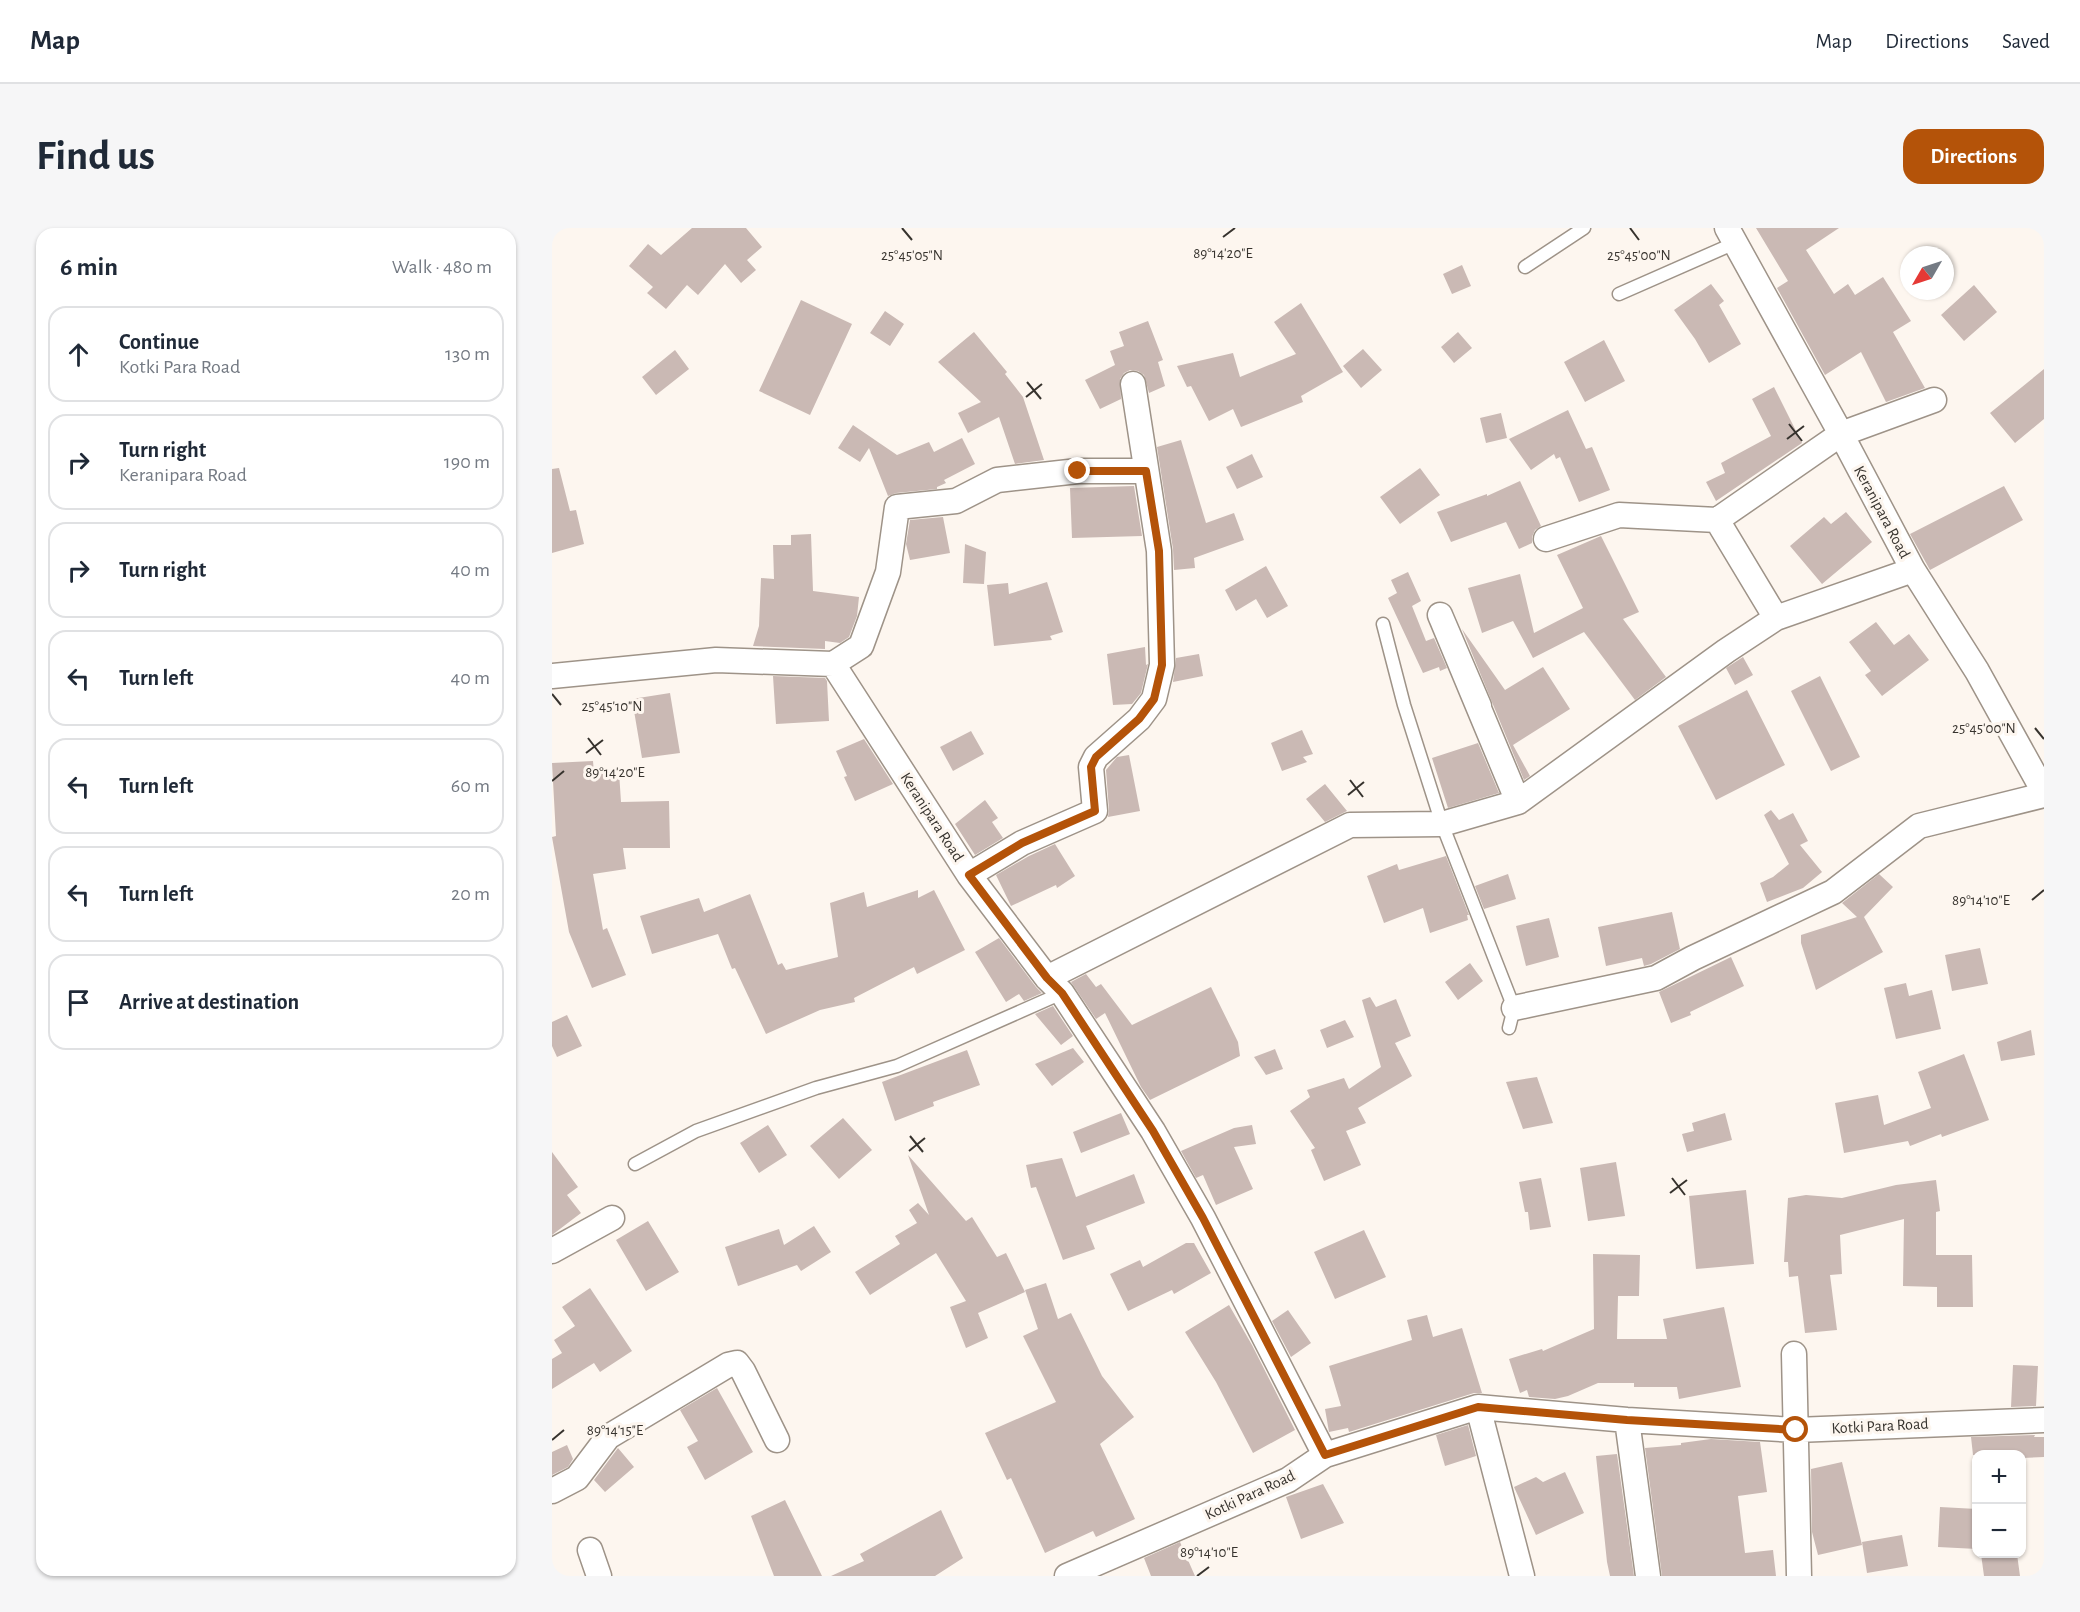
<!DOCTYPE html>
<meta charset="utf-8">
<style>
body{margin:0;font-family:"Alegreya Sans",sans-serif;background:#f6f6f7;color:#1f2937}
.controls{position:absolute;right:18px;bottom:18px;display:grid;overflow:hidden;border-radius:12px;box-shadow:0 2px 4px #0004}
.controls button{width:54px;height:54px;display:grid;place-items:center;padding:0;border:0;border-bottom:2px solid #e0e1e3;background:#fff;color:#1f2937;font:30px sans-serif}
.compass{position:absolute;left:1348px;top:18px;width:54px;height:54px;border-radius:50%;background:#fff;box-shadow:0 2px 4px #0004;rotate:231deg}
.stop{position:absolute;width:18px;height:18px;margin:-14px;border:4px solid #b45309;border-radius:50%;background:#fff}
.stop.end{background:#b45309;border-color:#fff;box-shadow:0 2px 6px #0008}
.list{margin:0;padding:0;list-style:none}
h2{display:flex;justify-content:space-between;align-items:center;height:78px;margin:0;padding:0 24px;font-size:26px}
h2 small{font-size:20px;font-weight:400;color:#747a83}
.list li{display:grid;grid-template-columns:39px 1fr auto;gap:18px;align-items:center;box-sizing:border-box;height:96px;margin:0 12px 12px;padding:0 12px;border:2px solid #e0e1e3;border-radius:18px}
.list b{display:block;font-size:22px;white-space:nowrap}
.list p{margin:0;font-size:20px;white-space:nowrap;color:#747a83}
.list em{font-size:20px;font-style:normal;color:#747a83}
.icon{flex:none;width:33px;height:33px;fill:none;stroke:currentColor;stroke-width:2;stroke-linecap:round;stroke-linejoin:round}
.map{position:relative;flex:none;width:1492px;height:1348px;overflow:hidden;border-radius:18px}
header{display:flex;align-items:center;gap:36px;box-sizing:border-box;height:84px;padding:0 30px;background:#fff;border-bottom:2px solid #e0e1e3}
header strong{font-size:28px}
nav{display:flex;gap:33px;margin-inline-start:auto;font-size:21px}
.intro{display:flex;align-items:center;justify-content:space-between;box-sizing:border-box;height:144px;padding:0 36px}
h1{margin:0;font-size:42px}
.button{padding:15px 27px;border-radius:18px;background:#b45309;color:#fff;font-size:21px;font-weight:700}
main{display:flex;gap:36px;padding:0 36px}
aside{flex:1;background:#fff;border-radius:18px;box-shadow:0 2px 4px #0004}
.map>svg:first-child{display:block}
.building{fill:#cab9b4}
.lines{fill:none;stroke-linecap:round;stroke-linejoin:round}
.lane-casing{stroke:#9e9388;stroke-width:15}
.street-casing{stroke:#9e9388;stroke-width:27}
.lane{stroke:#fff;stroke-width:12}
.street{stroke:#fff;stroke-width:24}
.route{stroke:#b45309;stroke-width:8}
.ticks{fill:none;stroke:#37332e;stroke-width:2}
.labels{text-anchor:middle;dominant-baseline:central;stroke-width:6;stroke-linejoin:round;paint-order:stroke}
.street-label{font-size:16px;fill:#37332e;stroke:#fdf6ef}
.ticks-label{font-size:15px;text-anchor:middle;fill:#37332e;stroke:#fdf6ef;stroke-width:6;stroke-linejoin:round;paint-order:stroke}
</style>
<header>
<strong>Map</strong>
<nav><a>Map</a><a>Directions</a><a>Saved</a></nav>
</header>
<div class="intro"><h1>Find us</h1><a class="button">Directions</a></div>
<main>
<aside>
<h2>6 min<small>Walk · 480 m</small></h2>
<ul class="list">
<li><svg class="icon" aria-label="ahead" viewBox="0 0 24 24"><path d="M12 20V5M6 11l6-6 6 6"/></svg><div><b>Continue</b><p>Kotki Para Road</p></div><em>130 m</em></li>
<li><svg class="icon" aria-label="right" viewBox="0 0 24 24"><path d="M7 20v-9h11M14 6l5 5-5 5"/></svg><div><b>Turn right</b><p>Keranipara Road</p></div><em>190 m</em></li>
<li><svg class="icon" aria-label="right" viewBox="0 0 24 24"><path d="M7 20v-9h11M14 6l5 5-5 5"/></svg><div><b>Turn right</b></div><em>40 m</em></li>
<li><svg class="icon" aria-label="left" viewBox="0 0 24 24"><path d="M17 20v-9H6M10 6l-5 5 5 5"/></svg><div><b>Turn left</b></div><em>40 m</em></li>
<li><svg class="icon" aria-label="left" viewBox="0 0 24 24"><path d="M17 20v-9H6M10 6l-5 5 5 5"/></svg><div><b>Turn left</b></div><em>60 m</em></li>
<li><svg class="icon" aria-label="left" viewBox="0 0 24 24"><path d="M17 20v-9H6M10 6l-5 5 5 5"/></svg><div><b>Turn left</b></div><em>20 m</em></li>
<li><svg class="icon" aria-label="arrive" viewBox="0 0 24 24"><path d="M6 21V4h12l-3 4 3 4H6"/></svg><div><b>Arrive at destination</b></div></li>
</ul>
</aside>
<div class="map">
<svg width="1492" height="1348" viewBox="0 0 1492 1348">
<rect width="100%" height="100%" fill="#fdf6ef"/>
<path class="building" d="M140,0H194L210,19L195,32L204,42L189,55L173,36L146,67L135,57L114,81L95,65L101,59L77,38L96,16L109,27Z
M1204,0H1287L1254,22L1282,66L1296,56L1303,67L1331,49L1359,93L1341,104L1373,160L1334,174L1309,124L1273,147L1225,60L1236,53Z
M910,37L919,58L900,66L891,46Z
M1159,56L1172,73L1167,77L1189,116L1157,135L1143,111L1122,82Z
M1422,57L1445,84L1412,113L1389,87Z
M249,72L300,96L258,187L207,163Z
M749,75L791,144L749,168L751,174L689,199L681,181L657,193L639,158L635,159L625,138L681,125L688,149L744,126L722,94Z
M333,83L352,96L338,118L318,105Z
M596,93L611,132L606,134L613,158L597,165L592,147L586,143L578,142L572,145L568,151L569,171L548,181L533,152L563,137L558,123L572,118L567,104Z
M422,104L455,144L453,146L471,169L492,232L463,236L447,189L416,205L406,185L429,174L386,134Z
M906,104L920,120L902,135L889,119Z
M1052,112L1073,153L1033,174L1012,134Z
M811,121L830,142L809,160L791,138Z
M123,122L137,141L104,167L90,149Z
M1492,141V191L1463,215L1438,185Z
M1222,159L1250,215L1164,273L1154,254L1173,245L1169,235L1219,208L1200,171Z
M1016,182L1034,221L1040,219L1058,262L1027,274L1008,229L1004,231L1002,226L979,242L957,211Z
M949,185L955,210L934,215L928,190Z
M301,197L345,227L377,214L382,224L410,210L423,236L392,252L394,255L385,259V261L344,265L336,268L317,220L308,234L286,220Z
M629,212L654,295L682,285L692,312L642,330L643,340L622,342L621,321L605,219Z
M700,226L711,249L685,261L674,239Z
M7,240L18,283L24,282L32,316L0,325V241Z
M868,240L888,267L848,296L828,269Z
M968,253L989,298L983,302L980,309V315L967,321L954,294L899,314L885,284L935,266V268Z
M582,258L590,308L520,310L518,260Z
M1452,258L1471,292L1378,342L1358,306Z
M1294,284L1320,314L1270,356L1238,318L1272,289L1279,296Z
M391,289L398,325L358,332L354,316L358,292Z
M259,306L261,363L307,369L305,388L297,409L288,415L273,413V421L201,418L207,398L209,350L222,351L221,317H239V307Z
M1049,308L1087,384L1071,391L1114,449L1083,472L1032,404L981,430L961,393L930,405L916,360L968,346L982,405L1031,380L1005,327Z
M413,316L434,324L432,356L411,355Z
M714,338L736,378L715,390L704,371L684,383L673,362Z
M856,344L869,373L860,378L874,413L882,410L895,440L888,443L887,439L871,445L836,370L845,365L839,352Z
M495,354L511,404L498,408L500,412L442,418L435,357L456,355L457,366Z
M1324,394L1342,417L1357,406L1377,432L1330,468L1313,447L1319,443L1297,414Z
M910,401L953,462L991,439L1018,481L961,517L978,548L972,552Z
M593,419L594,437L596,436L589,465L580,476L561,477L555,426Z
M647,426L651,448L621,454L624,430Z
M1191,429L1201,447L1183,457L1174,440Z
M221,448L273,450L275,453L277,493L224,496Z
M1268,448L1308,529L1279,543L1239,463Z
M1195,462L1233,537L1164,572L1126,498Z
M118,465L128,525L90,530L80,471Z
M750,502L761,526L751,529L755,534L730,543L719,515Z
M419,503L432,526L401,543L388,519Z
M312,511L341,556L303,573L292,549L295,548L284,523Z
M926,515L947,565L896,580L880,530Z
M577,527L588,583L556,589L557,582L554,542L565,529Z
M41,533L42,545L67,544L69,574L117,573L118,620H71L74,641L41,646L51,702L55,700L74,747L40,760L17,704L0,609L4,608L0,535Z
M773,556L795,583L773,594L754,571Z
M433,572L446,590L440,594L451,610L423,627L403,596Z
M1219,582L1227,592L1241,585L1256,613L1248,617L1270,644L1251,660L1215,674L1208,655L1221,649L1237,636L1212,587Z
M503,616L523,648L505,660L504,657L459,678L444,647L477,628Z
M894,628L917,687H915L916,692L878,705L871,680L832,695L815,648L845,636L847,642Z
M956,646L964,671L932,681L923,658Z
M1327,646L1341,659L1312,689L1331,724L1264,762L1249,715V707L1305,689L1290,675Z
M366,662V670L382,662L413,722L365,746L362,739L302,770L303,774L268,782L214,806L183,740L180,741L166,706L100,726L88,688L147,670L152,684L198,666L226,737L230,735L234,742L286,729L278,675L312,664L315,679Z
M1120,684L1128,721L1099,736L1092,738L1090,730L1054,738L1046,699Z
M997,690L1007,729L974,738L964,698Z
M447,710L484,759L490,765L472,773L467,766L454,774L423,724Z
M1428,720L1436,756L1400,763L1393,727Z
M1179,729L1192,758L1138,784L1139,787L1119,795L1107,764Z
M918,735L931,753L906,772L893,754Z
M534,746L544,759L549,756L580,797L659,759L686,814L688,828L598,872L589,859L553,785L544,791L519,754Z
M1354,755L1357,768L1380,762L1389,801L1344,811L1332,760Z
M818,769L824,779L844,771L859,808L843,815L860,848L806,880L814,895L794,903L809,937L772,953L759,922L763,920L738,883L758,869L755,862L792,850L797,861L829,839L810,772Z
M501,778L521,808L509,817L483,786Z
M15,787L30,818L5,829L0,818V794Z
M793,792L802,809L775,820L768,802Z
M1479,802L1483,827L1449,833L1445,814Z
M521,820L532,834L500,858L483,836Z
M723,821L731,841L714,847L702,829Z
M415,822L428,857L381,874L382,878L343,893L330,854Z
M1412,826L1437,892L1390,909L1389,906L1358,918L1356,913L1292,925L1283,875L1326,867L1332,897L1379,880L1366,844Z
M985,849L1001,895L971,901L954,854Z
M569,885L578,906L529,925L521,904Z
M1173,885L1180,912L1135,924L1130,906L1142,903L1140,895Z
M291,890L320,922L287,951L258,918Z
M216,897L235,927L207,945L188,915Z
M700,897L704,916L682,919L701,961L664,977L651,947L644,950L629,923L682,900Z
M0,924L26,959L15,967L29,985L0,1007Z
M356,927L414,993L420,989L445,1029L454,1025L473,1064L426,1085L436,1110L414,1120L398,1079L414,1073L384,1025L318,1067L303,1044L348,1016L343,1008L365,995L357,982L366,975L377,987Z
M510,930L524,969L582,946L593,975L534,998L543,1021L511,1032L484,959L479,960L474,937Z
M1064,934L1073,988L1036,993L1028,940Z
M989,950L999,999L978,1002L976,984H973L967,954Z
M1384,952L1388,983L1384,984V1027H1420L1421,1079H1385V1059L1351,1058L1352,991L1288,1007L1290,1046L1278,1047L1285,1102L1253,1105L1246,1048L1237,1049L1236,1034H1232L1236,970L1254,967L1290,970L1344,957Z
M1194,962L1202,1036L1144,1041L1137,968Z
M96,993L127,1044L94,1063L64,1012Z
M262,998L279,1024L249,1043L245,1037L186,1058L173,1019L227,1001L232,1017Z
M812,1002L834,1049L783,1071L762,1024Z
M634,1015H642L659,1045L622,1066L620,1062L576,1083L558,1046L588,1032L591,1039Z
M1041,1026L1088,1027L1087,1068H1066L1065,1111H1115L1111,1091L1172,1079L1189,1159L1127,1171L1125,1159H1082V1155H1046L1016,1168L1003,1171L977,1169L975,1162L968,1165L957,1131L990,1121L991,1123L1042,1101Z
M494,1055L506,1091L519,1085L550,1148L582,1189L548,1216L583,1291L544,1309L541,1303L493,1325L459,1250L455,1252L433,1205L504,1174L471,1108L486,1101L473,1062Z
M38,1060L80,1123L48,1144L42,1135L0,1161V1131L10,1125L2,1112L23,1098L10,1079Z
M677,1077L700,1117L743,1202L701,1225L664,1154L633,1104Z
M736,1082L759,1115L739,1129L720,1093Z
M875,1087L881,1109L910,1100L930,1165H922L797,1204L796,1200L777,1204L773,1181L789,1178L777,1138L860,1112L855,1092Z
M1461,1137L1486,1138L1484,1178L1459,1179Z
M165,1160L201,1224L153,1252L135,1219L146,1213L128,1182Z
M916,1197L924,1228L893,1238L884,1207Z
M1483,1207L1482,1209H1492V1229L1470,1230V1227H1421L1419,1209Z
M1159,1211L1208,1214L1215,1264L1186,1268L1193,1325L1221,1322L1224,1348H1110L1093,1220L1129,1217V1215Z
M15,1217L21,1231L16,1239L0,1247V1224Z
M66,1220L82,1239L53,1264L42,1252Z
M1065,1226L1082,1348H1058L1055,1334L1044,1228Z
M1290,1234L1310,1317L1266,1327L1260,1304L1259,1241Z
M1013,1244L1032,1285L984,1307L962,1259L984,1249L991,1254Z
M771,1256L792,1295L749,1311L734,1269Z
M233,1272L270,1348H222L199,1288Z
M1388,1279L1425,1281V1321L1386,1319Z
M389,1282L411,1330L383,1348H279L312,1333L308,1326Z
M1350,1307L1356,1338L1315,1345L1310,1314Z
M628,1314L643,1348H599L592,1330Z
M1429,1326H1465L1468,1348H1432Z"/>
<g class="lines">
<defs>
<path id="lane" d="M973,39L1032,0
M1067,66L1183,15
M831,396L852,477L890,596L962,780L957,800
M83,936L144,903L264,860L345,838L510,765"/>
<path id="street" d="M1175,0L1289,206L1361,342L1425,443L1492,564
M994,311L1067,287L1165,292
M1224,390L1165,292L1289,206L1382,172
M281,436L309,418L336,344L345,279L404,273L445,252L526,243H593
M0,448L164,432L281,436L417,647L495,750L510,765L601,903L651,990L773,1227
M927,478L888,387L966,574
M417,647L470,615L543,583L539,539L544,529L587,491L602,471L610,437L607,323L581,156
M495,750L798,597L890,596L966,574L1174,423L1224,390L1361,342
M962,780L1104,750L1141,730L1281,664L1367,598L1492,567
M0,1023L60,990
M1242,1126L1247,1348
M926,1179L970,1348
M1075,1192L1096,1348
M0,1263L25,1250L56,1209L176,1137L185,1135L191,1143L225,1212
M38,1322L47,1348
M515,1348L736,1252L773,1227L926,1179L1075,1192L1244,1202L1492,1192"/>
</defs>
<use href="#lane" class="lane-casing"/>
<use href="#street" class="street-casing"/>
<use href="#lane" class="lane"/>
<use href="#street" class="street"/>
</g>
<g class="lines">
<path class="route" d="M526,243H594L607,323L610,437L602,471L587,491L544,529L539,539L543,583L470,615L417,647L495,750L510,765L601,903L651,990L773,1227L926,1179L1075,1192L1244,1202"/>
</g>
<path class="ticks" d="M350,0L360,12M1078,0L1087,12M671,9L683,0M475,154L489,171M474,169L490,156M1237,196L1250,213M1235,211L1252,198M0,466L9,477M1483,500L1492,511M36,510L49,527M34,525L51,512M798,552L811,569M0,553L12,543M796,567L812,554M1480,672L1492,662M358,908L371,924M357,923L373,910M1120,950L1133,967M1118,965L1135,952M0,1212L12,1202M645,1348L657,1339"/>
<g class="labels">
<g class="street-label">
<text transform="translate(1330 284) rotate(62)">Keranipara Road</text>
<text transform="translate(380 589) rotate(57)">Keranipara Road</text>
<text transform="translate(1328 1198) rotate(-3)">Kotki Para Road</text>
<text transform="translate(698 1267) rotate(-25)">Kotki Para Road</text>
</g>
</g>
<g class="ticks-label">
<text x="671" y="30">89°14'20"E</text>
<text x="360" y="32">25°45'05"N</text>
<text x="1087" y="32">25°45'00"N</text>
<text x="60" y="483">25°45'10"N</text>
<text x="1432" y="505">25°45'00"N</text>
<text x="63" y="549">89°14'20"E</text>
<text x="1429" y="677">89°14'10"E</text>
<text x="63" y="1207">89°14'15"E</text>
<text x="657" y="1329">89°14'10"E</text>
</g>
</svg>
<div class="controls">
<button>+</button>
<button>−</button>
</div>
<svg class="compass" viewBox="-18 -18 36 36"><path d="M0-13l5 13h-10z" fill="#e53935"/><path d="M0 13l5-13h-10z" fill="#747a83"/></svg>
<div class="stop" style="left:1244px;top:1202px"></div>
<div class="stop end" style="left:526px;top:243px"></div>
</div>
</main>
